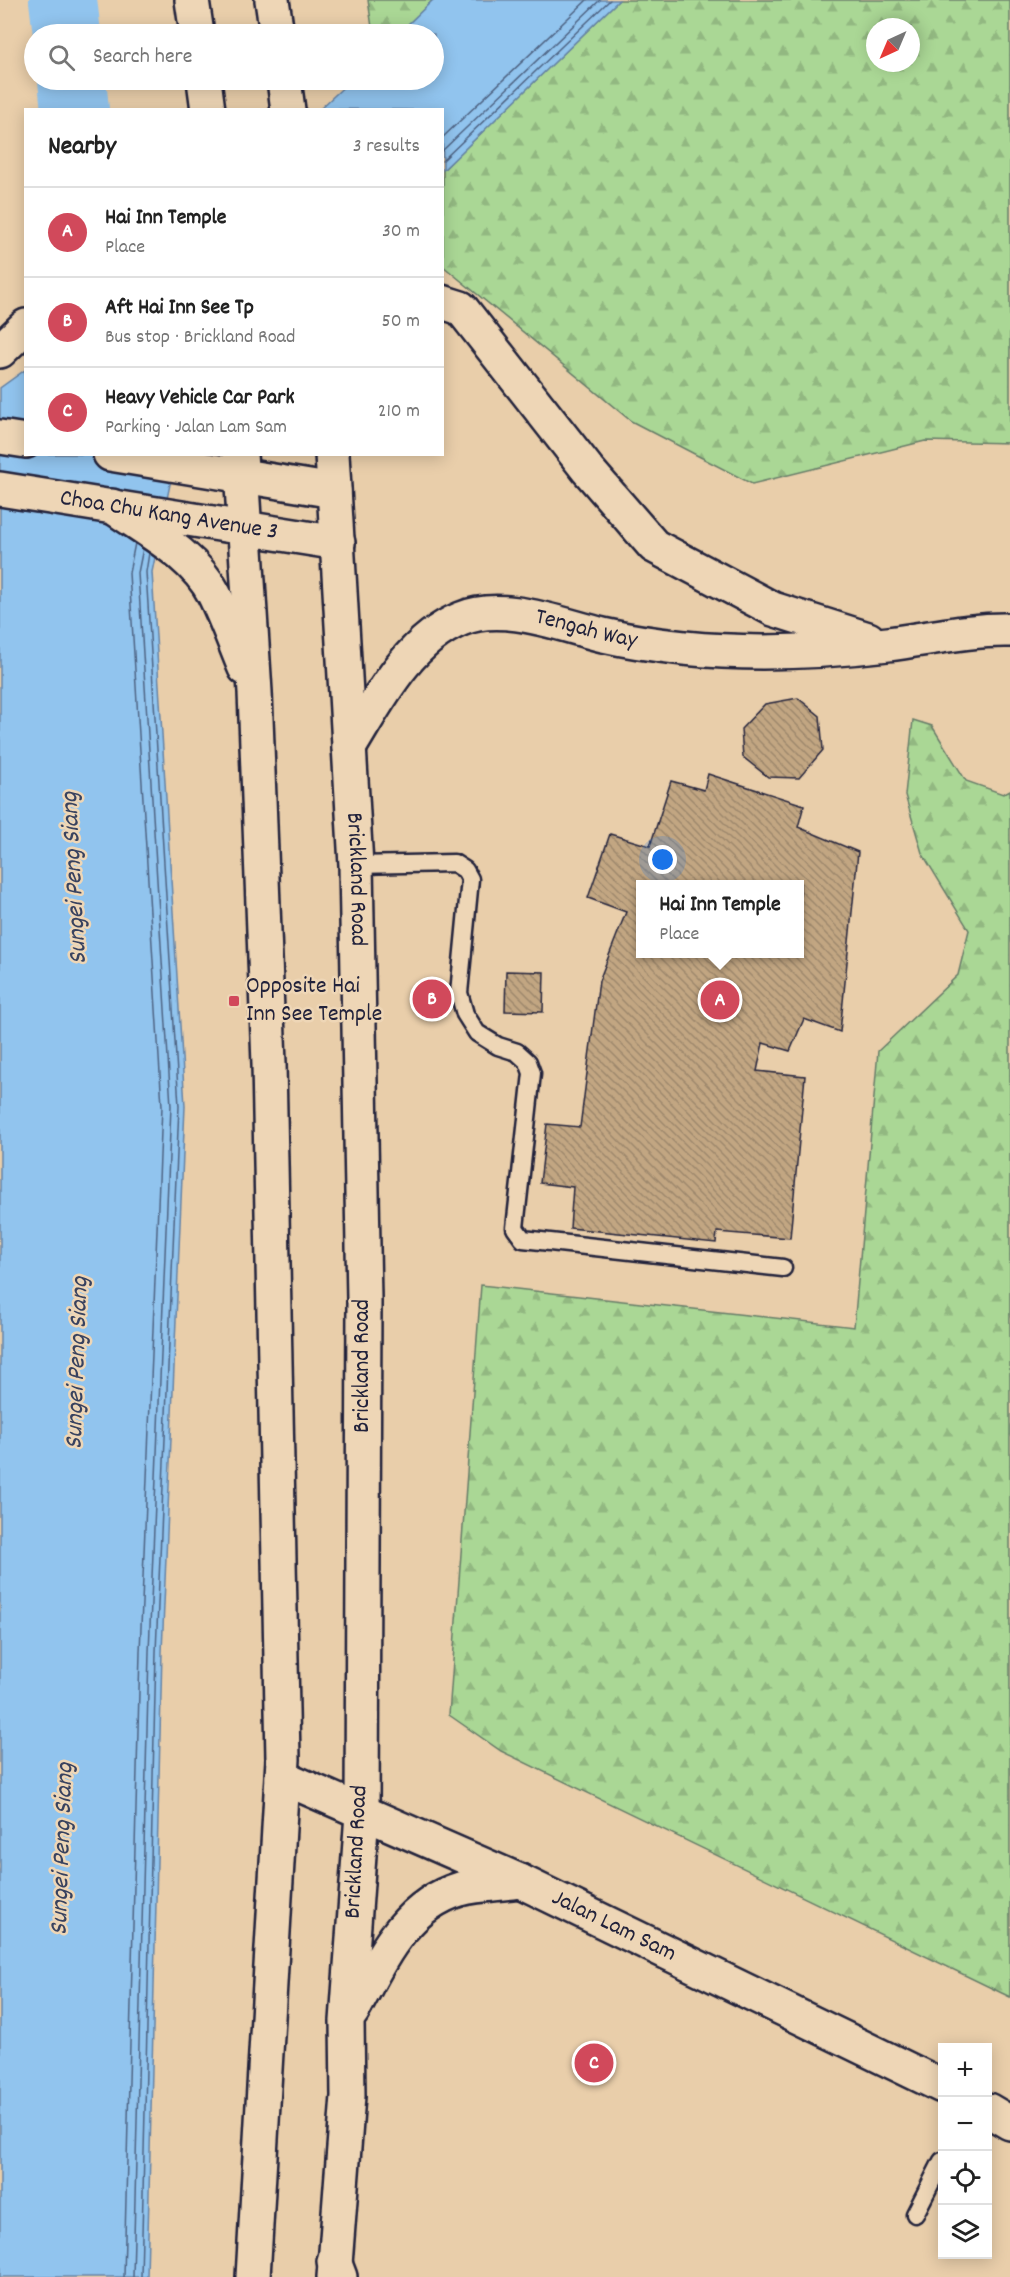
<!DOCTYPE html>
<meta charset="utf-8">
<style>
body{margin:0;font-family:Dekko,sans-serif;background:#f2f2f2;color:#222}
.controls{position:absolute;right:18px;bottom:18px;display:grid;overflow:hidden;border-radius:0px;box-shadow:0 3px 15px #0003}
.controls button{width:54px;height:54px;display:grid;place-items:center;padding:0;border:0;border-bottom:2px solid #e0e0e0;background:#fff;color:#222;font:30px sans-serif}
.compass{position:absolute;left:866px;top:18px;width:54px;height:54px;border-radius:50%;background:#fff;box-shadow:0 3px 15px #0003;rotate:224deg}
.you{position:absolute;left:663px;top:860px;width:21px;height:21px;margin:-15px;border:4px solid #fff;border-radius:50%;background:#1a73e8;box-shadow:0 0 0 9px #1a73e833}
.badge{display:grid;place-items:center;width:39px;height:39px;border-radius:50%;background:#d1495b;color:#fff;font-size:20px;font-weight:700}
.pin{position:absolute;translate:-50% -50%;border:3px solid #fff;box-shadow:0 2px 6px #0006}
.popup{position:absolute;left:636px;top:880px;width:168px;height:78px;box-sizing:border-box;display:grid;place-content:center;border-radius:0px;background:#fff;filter:drop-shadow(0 2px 4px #0005);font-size:20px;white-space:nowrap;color:#767676}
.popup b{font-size:22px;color:#222}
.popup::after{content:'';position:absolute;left:50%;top:100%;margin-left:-12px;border:12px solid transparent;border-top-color:#fff}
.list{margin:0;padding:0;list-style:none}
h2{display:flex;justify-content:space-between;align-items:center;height:78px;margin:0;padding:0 24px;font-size:26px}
h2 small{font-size:20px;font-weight:400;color:#767676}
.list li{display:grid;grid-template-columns:39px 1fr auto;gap:18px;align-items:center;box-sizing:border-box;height:90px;padding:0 24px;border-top:2px solid #e0e0e0}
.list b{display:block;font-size:22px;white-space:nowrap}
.list p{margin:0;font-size:20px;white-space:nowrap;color:#767676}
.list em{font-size:20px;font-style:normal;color:#767676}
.icon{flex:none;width:33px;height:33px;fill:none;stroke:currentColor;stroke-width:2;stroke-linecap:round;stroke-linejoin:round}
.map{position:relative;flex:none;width:1010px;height:2277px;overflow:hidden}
.search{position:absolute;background:#fff;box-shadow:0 3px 15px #0003;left:24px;top:24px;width:420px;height:66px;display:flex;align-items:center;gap:15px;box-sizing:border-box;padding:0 21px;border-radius:33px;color:#767676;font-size:22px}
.panel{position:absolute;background:#fff;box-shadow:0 3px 15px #0003;left:24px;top:108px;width:420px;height:348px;border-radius:0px}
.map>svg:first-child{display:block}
.forest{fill:url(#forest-firs);stroke:#667c68;stroke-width:1.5;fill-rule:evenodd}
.water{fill:#91c4ee;stroke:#6583a6;stroke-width:1.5}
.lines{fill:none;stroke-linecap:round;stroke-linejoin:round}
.shore{stroke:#4e6383;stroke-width:1.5}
.river{stroke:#91c4ee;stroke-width:68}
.building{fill:url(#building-back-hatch);stroke:#22223b;stroke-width:1.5;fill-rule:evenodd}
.service-casing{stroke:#22223b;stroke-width:21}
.minor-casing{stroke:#22223b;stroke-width:38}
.tertiary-casing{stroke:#22223b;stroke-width:38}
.primary-casing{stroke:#22223b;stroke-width:38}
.motorway-casing{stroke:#22223b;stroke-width:38}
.service{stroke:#eed6b6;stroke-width:16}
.minor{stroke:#eed6b6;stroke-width:33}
.tertiary{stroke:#eed6b6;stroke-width:33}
.primary{stroke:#eed6b6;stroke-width:33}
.motorway{stroke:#eed6b6;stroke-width:33}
.poi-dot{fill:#d1495b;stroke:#eed6b6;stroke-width:2}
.labels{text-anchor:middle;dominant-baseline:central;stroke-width:5;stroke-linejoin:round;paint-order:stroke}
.street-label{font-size:24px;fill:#22223b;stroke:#eed6b6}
.poi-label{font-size:24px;fill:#22223b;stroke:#eed6b6;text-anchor:start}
.water-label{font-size:26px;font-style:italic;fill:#38425f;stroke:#eed6b6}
</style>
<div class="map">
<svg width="1010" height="2277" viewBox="0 0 1010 2277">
<defs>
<pattern id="forest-firs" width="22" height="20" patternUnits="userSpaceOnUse" patternTransform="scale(1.5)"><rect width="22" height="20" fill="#aad795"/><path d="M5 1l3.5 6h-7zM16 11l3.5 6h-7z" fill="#92b881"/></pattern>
<pattern id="building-back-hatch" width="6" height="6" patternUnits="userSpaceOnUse" patternTransform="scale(1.5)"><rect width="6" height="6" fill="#c2a682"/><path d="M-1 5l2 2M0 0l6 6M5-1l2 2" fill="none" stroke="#9d876c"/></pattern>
</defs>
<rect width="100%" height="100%" fill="#e9ceaa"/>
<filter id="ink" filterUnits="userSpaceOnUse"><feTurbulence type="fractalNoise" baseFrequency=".0167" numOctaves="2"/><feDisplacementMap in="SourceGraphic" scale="12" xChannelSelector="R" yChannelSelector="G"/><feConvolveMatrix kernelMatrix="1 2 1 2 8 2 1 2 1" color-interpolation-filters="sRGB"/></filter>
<g filter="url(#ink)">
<path class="forest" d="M368,0H433L398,34H373Z
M619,0H1010V443L925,441L752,484L631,421L443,266V170ZM875,27H911V63H875Z
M913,720L932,726L966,781L1003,794L1010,790V1997L501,1751L449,1715L481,1285L854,1327L878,1051L958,975L969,930L922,853L905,795Z"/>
<path class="water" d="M433,0H619L443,170L442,110L320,109L351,80H434V34H398Z
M25,370L26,454L176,455L152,572L185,1106L162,1652L147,2277H0V388Z"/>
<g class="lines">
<path class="shore" d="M442,138L587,0
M442,151L600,0
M442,161L610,0
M124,2277L140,1652L162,1106L129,573L135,543
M133,2277L149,1652L171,1106L138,573L143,548
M141,2277L156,1652L179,1106L146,572L149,553"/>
<path class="river" d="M63,0L67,34
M72,80L75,110"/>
</g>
<path class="building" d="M798,698L820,716L823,750L799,778L768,777L743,757L741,729L765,704Z
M708,774L804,805L798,827L858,852L840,1032L804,1019L790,1051L763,1043L757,1071L805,1076L790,1238L717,1232L716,1243L570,1228L573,1187L540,1183L547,1124L580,1127L599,981L626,912L588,898L610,834L650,846L671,781L704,790ZM640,884H800V954H640Z
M506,971L544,972L543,1012L505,1011Z"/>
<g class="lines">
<defs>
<path id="service" d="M356,865L454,863L465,870L470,879L459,993L465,1014L477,1033L498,1046L517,1052L528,1062L532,1073L515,1228L523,1239L783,1268
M915,2214L942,2161"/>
<g id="minor">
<path d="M442,302L461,308L588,470L654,546L773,609L868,639"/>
<path id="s1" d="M349,748C378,701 407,641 461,619C503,601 561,625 603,635C629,641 657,645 684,648C751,655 821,652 888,644C928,639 970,629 1010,630"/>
<path id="s2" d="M282,1777L520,1881L942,2086"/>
<path d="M988,2110L1010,2123"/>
</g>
<g id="tertiary">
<path d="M0,437L26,441"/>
<path d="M110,454L334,491"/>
<path id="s3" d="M0,489L338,543"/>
</g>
<g id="primary">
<path d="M192,0L197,34"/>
<path d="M272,0L277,34"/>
<path d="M204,80L208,110"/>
<path d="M284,80L288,110"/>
<path d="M0,351L26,326"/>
<path d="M240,454L255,692L269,1064L283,1759L253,2277"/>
<path id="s4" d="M332,454L356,865L364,1300L362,1814L347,2021L348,2096L334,2277"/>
<path d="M112,506C147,531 194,555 214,594C226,618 235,644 245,668"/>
<path d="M352,2012C379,1964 402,1906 460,1889C479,1884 501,1884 520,1881"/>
</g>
<path id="motorway" d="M334,2261L340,2277"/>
</defs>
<use href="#service" class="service-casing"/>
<use href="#minor" class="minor-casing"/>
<use href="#tertiary" class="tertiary-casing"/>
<use href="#primary" class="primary-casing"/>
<use href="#motorway" class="motorway-casing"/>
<use href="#service" class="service"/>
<use href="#minor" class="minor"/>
<use href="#tertiary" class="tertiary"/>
<use href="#primary" class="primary"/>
<use href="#motorway" class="motorway"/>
</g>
</g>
<rect class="poi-dot" x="228" y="995" width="12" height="12" rx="3"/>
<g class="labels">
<g class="street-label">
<text stroke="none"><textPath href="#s3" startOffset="171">Choa Chu Kang Avenue 3</textPath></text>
<text stroke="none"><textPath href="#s1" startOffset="302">Tengah Way</textPath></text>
<text stroke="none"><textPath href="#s4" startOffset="426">Brickland Road</textPath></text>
<text transform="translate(363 1366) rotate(-90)">Brickland Road</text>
<text transform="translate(357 1852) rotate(-87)">Brickland Road</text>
<text stroke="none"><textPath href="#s2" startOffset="364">Jalan Lam Sam</textPath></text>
</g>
<g class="poi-label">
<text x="246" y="987">Opposite Hai<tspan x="246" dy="28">Inn See Temple</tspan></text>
</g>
<g class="water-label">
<text transform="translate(75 878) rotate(-93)">Sungei Peng Siang</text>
<text transform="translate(78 1363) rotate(-88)">Sungei Peng Siang</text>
<text transform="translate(63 1849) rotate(-88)">Sungei Peng Siang</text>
</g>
</g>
</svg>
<div class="controls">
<button>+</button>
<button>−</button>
<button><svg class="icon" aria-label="locate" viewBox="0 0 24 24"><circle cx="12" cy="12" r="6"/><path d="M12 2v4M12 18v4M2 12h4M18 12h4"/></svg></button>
<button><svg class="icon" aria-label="layers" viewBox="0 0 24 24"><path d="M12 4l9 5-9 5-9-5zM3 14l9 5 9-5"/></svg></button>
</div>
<svg class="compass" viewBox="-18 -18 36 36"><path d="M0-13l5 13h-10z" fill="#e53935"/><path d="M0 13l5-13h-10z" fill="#767676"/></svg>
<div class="you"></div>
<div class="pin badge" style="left:720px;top:1000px">A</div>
<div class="popup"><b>Hai Inn Temple</b>Place</div>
<div class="pin badge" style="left:432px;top:999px">B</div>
<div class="pin badge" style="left:594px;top:2063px">C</div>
<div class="search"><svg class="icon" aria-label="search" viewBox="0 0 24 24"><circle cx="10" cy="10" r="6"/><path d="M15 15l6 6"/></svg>Search here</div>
<section class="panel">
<h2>Nearby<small>3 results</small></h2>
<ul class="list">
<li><span class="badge">A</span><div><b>Hai Inn Temple</b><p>Place</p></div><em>30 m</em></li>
<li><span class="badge">B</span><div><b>Aft Hai Inn See Tp</b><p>Bus stop · Brickland Road</p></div><em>50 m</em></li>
<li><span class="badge">C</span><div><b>Heavy Vehicle Car Park</b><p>Parking · Jalan Lam Sam</p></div><em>210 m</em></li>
</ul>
</section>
</div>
